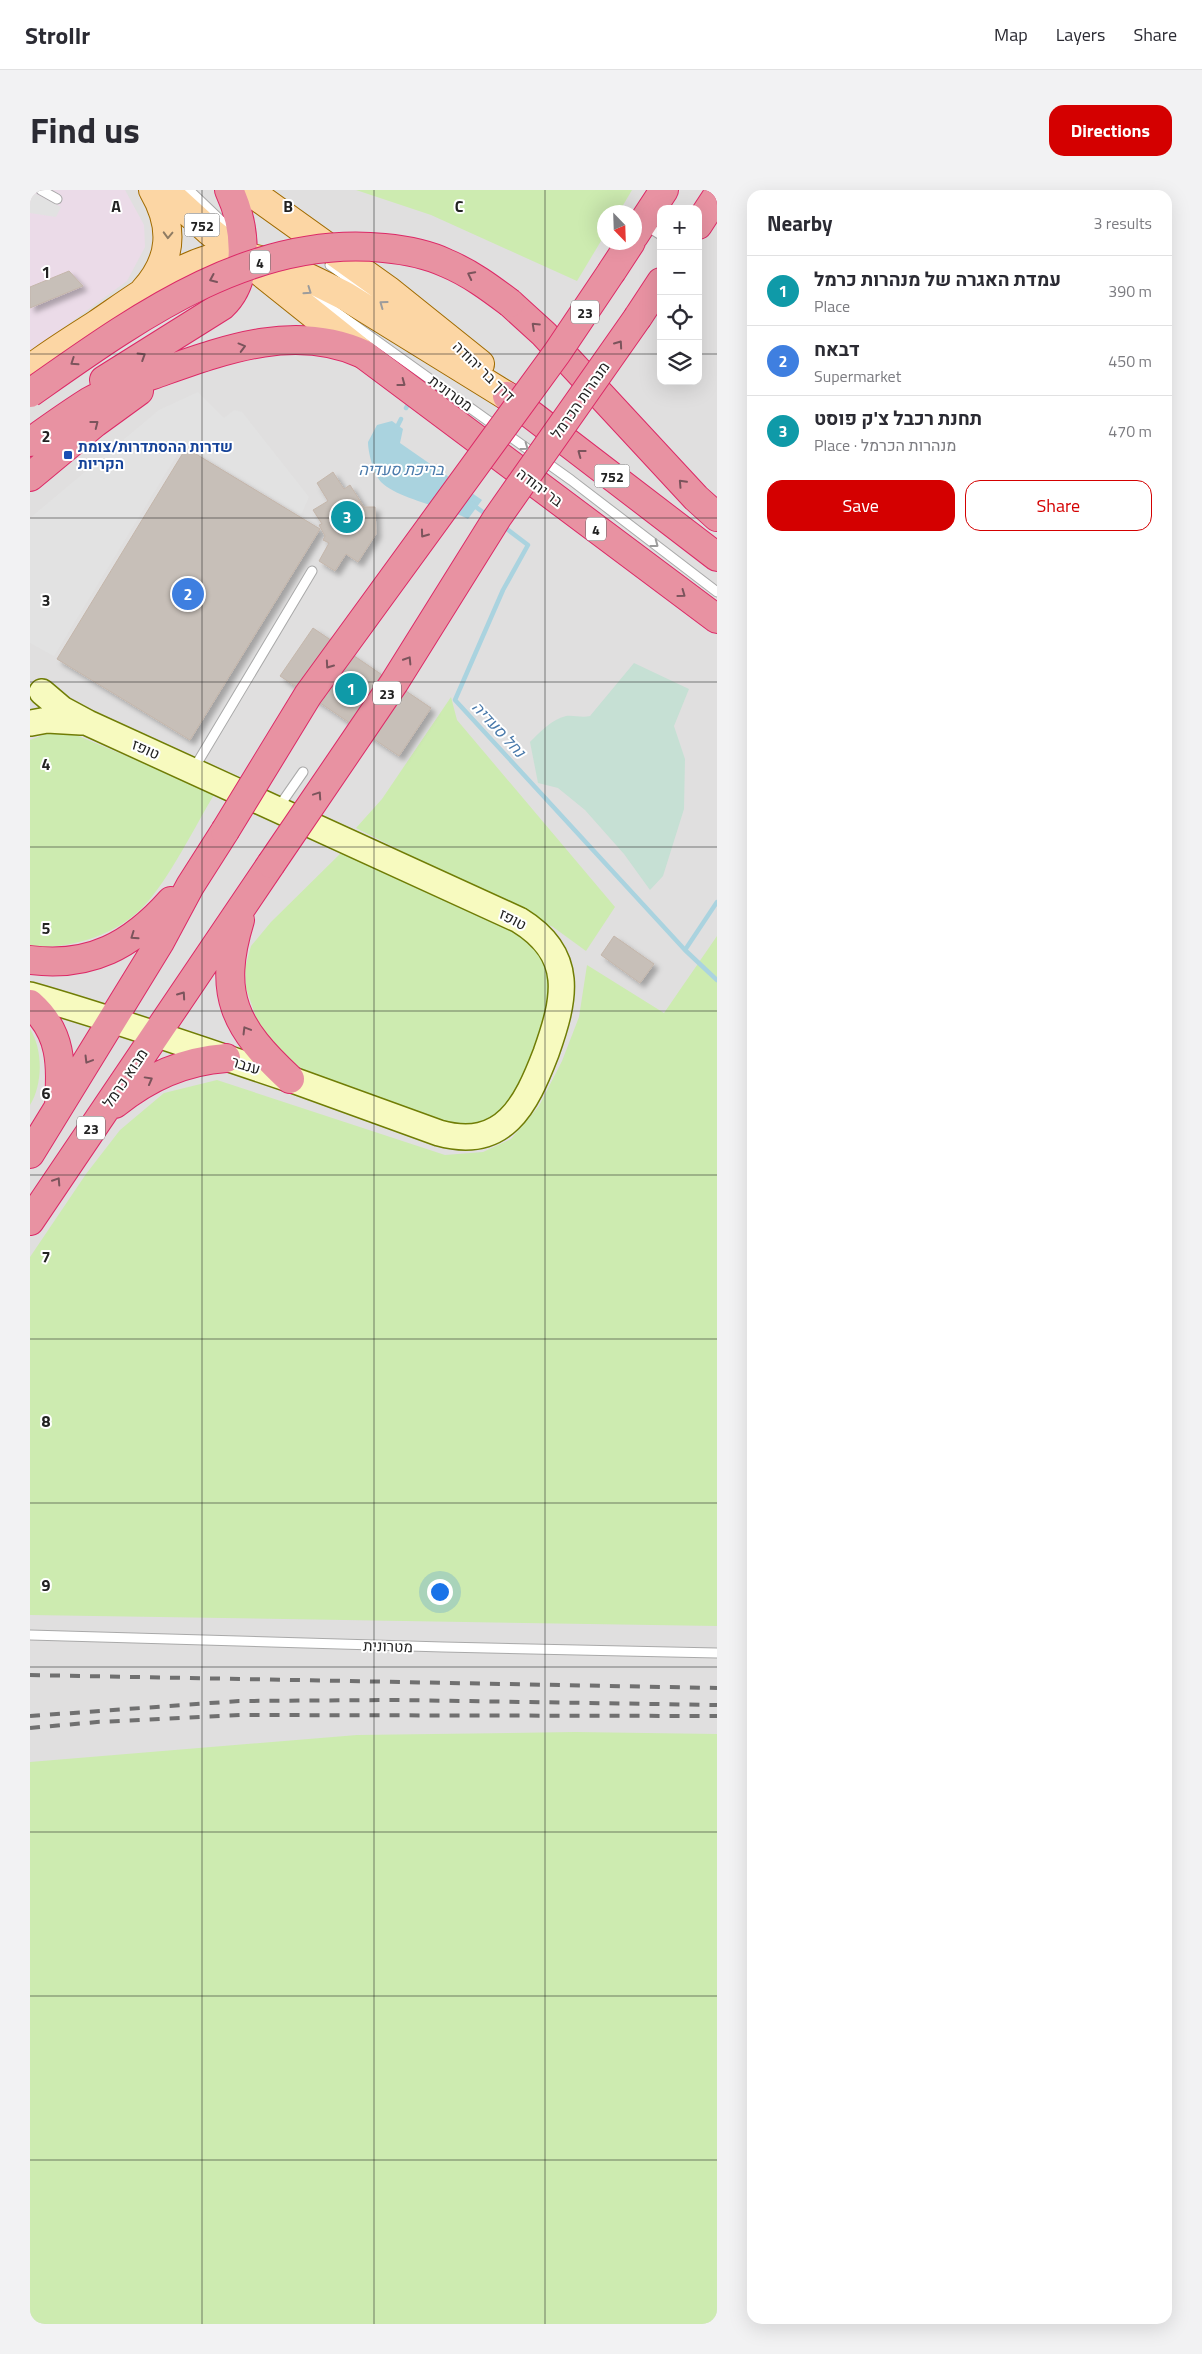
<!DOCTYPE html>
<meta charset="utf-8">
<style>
body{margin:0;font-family:"Titillium Web",Heebo,sans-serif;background:#f2f2f3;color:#2b2b33}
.controls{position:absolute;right:15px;top:15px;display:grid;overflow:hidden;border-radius:10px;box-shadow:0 5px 20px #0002}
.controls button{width:45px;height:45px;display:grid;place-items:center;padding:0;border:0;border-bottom:1px solid #e1e1e2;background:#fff;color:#2b2b33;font:25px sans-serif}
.compass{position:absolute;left:567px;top:15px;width:45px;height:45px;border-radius:50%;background:#fff;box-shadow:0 5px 20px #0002;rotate:157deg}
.you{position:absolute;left:409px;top:1401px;width:18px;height:18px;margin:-12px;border:4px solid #fff;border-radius:50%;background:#1a73e8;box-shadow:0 0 0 8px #1a73e833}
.badge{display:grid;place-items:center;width:32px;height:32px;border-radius:50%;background:#d40000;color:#fff;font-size:16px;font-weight:700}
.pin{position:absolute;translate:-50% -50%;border:2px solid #fff;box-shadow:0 1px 5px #0006}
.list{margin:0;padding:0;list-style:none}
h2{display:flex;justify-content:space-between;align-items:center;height:65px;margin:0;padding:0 20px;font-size:21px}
h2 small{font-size:16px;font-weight:400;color:#7c7c81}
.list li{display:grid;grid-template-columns:32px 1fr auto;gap:15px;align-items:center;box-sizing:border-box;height:70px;padding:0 20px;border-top:1px solid #e1e1e2}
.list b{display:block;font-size:19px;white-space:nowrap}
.list p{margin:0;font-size:16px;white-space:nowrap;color:#7c7c81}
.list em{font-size:16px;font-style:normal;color:#7c7c81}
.actions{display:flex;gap:10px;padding:15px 20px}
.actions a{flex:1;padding:11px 0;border:1px solid #d40000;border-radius:15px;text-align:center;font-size:18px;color:#d40000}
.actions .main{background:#d40000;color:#fff}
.icon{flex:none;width:28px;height:28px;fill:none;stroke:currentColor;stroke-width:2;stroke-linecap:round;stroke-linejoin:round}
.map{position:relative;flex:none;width:687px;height:2134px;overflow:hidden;border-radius:15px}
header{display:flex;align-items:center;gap:30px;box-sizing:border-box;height:70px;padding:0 25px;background:#fff;border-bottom:1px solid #e1e1e2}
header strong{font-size:24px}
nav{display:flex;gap:28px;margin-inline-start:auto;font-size:18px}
.intro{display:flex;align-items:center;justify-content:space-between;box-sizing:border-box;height:120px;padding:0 30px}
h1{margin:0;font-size:35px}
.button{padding:12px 22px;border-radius:15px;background:#d40000;color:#fff;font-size:18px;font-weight:700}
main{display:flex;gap:30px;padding:0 30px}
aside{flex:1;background:#fff;border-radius:15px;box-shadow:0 5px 20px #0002}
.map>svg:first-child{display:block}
.residential{fill:#e0dfdf;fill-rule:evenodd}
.industrial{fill:#ebdbe8}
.grass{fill:#cdebb0}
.wetland{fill:#c6e0d4}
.parking{fill:#e2e2e2}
.water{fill:#aad3df}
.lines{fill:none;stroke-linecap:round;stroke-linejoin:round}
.stream{stroke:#aad3df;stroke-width:4.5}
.building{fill:#c7bfb8;stroke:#c4b6ab;filter:url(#shadow)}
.lane-casing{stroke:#a9a9a9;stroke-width:11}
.secondary-casing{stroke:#707d05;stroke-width:28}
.primary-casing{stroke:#a06b00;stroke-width:30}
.highway-casing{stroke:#dc2a67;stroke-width:30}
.lane{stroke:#fff;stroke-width:9}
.secondary{stroke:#f7fabf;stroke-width:25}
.primary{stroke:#fcd6a4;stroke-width:28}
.highway{stroke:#e892a2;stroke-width:28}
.rail{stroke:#707070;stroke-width:4;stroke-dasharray:10 10;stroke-linecap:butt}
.highway-bridge-casing{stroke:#dc2a67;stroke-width:30;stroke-linecap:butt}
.highway-bridge{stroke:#e892a2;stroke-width:28}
.oneway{stroke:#8f7c63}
.oneway2{stroke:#7b545c}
.oneway3{stroke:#9c9c9c}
.grid{fill:none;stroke:#222;stroke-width:1;stroke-opacity:0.55}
.transit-dot{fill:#1a4fb4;stroke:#fff;stroke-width:2}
.labels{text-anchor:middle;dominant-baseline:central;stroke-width:4;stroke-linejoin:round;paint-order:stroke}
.shield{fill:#fff;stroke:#646464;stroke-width:1}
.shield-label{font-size:14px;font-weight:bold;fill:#222}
.street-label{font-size:15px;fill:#222;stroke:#fff}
.transit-label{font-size:15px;font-weight:bold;fill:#164399;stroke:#fff;text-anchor:start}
.water-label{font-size:16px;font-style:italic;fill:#4a7aab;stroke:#fff}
.grid-label{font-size:16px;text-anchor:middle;font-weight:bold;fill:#222;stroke:#fff;stroke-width:4;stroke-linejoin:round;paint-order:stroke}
</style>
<header>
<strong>Strollr</strong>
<nav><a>Map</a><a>Layers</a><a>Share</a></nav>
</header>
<div class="intro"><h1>Find us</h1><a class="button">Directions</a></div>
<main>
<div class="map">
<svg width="687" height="2134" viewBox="0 0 687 2134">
<defs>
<filter id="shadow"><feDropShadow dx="4.5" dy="4.5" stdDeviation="2.5" flood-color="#0004"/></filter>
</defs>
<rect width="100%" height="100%" fill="#f2efe9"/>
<path class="residential" d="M0,0H687V2134H0ZM631,19H668V191H631ZM574,22H604V52H574Z"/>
<path class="industrial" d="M0,0H95L114,35L115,57L97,91L0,162Z"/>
<path class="grass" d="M326,0H602L589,22H574V46L547,91L401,25Z
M421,507L427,530L585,717L556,761L523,737L326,638L352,609Z
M24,541L46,545L185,603C165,636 139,690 113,717C85,746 40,759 0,757V550Z
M314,660L484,739L502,752L520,782V820L483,912L456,933L431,937L264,880L230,839L216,798L215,778L221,756L241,732Z
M687,746V1436L0,1425V1067L56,984L90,940L134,903L187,890L415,965L453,962L481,949L509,916L532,871L549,827L557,775L634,823Z
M0,839C13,859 13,894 0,915Z
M545,1542L687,1544V2134H0V1572L327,1545Z"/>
<path class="wetland" d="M604,473L659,499L644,536L655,569L654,619L633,686L620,700L594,664L555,620L528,598L508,593L500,552C510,542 521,530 536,526C544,525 552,528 560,526Z"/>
<path class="parking" d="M0,1L31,17L26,27L0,23Z
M168,202L194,228L204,220L212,222L279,307L271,325L153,255L24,466L0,453V328L129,220Z"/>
<path class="water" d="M362,231L373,239L370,253L452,310L438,329C415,317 368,309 351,292C344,284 338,263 338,252L347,235Z"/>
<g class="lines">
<path class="stream" d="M376,218L379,213
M366,239L371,229
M442,314L458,326
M473,336L498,355L473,400L425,510L655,760L687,790
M655,760L687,712"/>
</g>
<path class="building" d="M39,81L53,96L0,118V97Z
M156,258L290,339L160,550L27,469Z
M303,282L314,299L320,295L334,317H345L346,344L328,372L316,364L305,381L289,371L299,353L293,350L295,346L289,335L292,334L283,320L298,311L287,293Z
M283,438L401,518L369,566L250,486Z
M584,746L624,774L610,793L571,765Z"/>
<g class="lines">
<defs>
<path id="lane" d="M11,0L27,9
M159,0L205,44
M615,35L631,45
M300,75L352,113
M274,99L541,290L687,402
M163,580L282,381
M248,618L273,582
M0,1445L413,1457L687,1463"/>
<path id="secondary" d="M12,502L32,519L58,533L489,730C546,765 535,809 516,863C496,915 474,961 409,943L260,889
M1,533L17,530L51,532
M0,805C88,830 175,861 262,890"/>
<path id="primary" d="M134,0L178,40L333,164
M218,0L359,101L450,174
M114,101C143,69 144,36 123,0
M0,179C21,163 44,149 67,134C100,112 157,68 197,66C235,64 282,89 315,106L477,206"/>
<path id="highway" d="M668,35L687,6
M604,46L634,0
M582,81L601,52
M480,113L514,144L666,308L687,327
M608,127L631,92
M74,190L192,116C222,88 215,34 199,0
M477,206L687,367
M0,252C20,238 39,224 60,211C83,198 109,190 134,181C199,158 267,134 333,164L687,429
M0,287L65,233L109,201
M210,730C187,805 205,838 260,889
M0,770C60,778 102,755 141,711
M0,814C33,843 31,875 29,916
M85,914C118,887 153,871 196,868
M0,964L130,752L160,696L195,641
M0,1031L241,674"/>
</defs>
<use href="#lane" class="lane-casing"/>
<use href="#secondary" class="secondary-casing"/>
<use href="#primary" class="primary-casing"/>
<use href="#highway" class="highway-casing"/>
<use href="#lane" class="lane"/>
<use href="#secondary" class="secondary"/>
<use href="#primary" class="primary"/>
<use href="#highway" class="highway"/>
<path class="rail" d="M0,1485L687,1498
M0,1526L209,1511L369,1510L687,1515
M0,1538L67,1532L210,1525L687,1526"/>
<defs>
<path id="highway-bridge" d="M0,203C104,130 220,44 354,58C375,60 397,64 416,73C440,83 460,98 480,113
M195,641L278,505L527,163L582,81
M241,674L364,493L467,328L608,127"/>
</defs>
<use href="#highway-bridge" class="highway-bridge-casing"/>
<use href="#highway-bridge" class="highway-bridge"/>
</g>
<defs><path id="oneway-chevron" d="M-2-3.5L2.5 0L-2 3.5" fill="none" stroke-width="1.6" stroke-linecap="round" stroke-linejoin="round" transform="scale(1.25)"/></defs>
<use class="oneway" href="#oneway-chevron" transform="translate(138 45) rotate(92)"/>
<g class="oneway2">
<use href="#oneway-chevron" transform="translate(441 85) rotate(-153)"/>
<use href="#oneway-chevron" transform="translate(183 89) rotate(156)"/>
<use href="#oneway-chevron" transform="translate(505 136) rotate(-137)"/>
<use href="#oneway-chevron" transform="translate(589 154) rotate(-55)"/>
<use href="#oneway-chevron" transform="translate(212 157) rotate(-15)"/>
<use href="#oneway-chevron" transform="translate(112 166) rotate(-32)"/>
<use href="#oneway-chevron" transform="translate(44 172) rotate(146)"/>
<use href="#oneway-chevron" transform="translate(372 193) rotate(37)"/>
<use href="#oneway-chevron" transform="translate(65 234) rotate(-38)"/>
<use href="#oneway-chevron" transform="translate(551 263) rotate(-143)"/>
<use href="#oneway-chevron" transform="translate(652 293) rotate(-133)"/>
<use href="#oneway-chevron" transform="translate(394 344) rotate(126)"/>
<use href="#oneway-chevron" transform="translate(652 404) rotate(36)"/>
<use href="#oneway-chevron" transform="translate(378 470) rotate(-58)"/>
<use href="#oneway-chevron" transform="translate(299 475) rotate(125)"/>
<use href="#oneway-chevron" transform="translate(288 605) rotate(-56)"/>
<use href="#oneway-chevron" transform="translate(104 746) rotate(145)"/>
<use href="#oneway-chevron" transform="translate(152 805) rotate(-55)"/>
<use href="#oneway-chevron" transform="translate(216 840) rotate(-121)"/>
<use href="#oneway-chevron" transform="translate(58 870) rotate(121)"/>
<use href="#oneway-chevron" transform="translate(119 890) rotate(-29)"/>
<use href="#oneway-chevron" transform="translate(27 991) rotate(-57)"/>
</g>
<g class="oneway3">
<use href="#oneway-chevron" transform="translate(278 101) rotate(35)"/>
<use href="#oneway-chevron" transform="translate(353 114) rotate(-144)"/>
<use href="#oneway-chevron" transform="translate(495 257) rotate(36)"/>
<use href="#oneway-chevron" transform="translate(625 354) rotate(37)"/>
</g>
<path class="grid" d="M172,0V2134M344,0V2134M515,0V2134M0,164H631M668,164H687M0,328H687M0,492H687M0,657H687M0,821H687M0,985H687M0,1149H687M0,1313H687M0,1477H687M0,1642H687M0,1806H687M0,1970H687"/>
<rect class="transit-dot" x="33" y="260" width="10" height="10" rx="2.5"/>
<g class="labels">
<g class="shield">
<rect x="154.5" y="23.5" width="35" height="23" rx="4"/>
<rect x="220" y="60.5" width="20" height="23" rx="4"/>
<rect x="541" y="110.5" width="28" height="23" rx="4"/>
<rect x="564.5" y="274.5" width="35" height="23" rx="4"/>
<rect x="556" y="327.5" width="20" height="23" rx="4"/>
<rect x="343" y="491.5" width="28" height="23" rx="4"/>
<rect x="47" y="926.5" width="28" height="23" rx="4"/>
</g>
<g class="shield-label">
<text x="172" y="35">752</text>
<text x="230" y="72">4</text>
<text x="555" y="122">23</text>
<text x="582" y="286">752</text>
<text x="566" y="339">4</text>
<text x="357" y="503">23</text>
<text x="61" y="938">23</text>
</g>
<g class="street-label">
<text transform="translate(454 181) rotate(44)">דרך בר יהודה</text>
<text transform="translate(421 203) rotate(36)">מטרונית</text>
<text transform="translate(550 210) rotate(-55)">מנהרות הכרמל</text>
<text transform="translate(510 297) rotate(37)">בר יהודה</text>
<text transform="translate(116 559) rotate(24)">טופז</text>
<text transform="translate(483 729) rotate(28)">טופז</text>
<text transform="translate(216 875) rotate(18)">ענבר</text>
<text transform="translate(95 888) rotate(-56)">מבוא כרמל</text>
<text transform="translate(358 1456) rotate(2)">מטרונית</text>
</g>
<g class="transit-label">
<text x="48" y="256">שדרות ההסתדרות/צומת<tspan x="48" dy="17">הקריות</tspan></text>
</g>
<g class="water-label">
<text x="371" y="279">בריכת סעדיה</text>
<text transform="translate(469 539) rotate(47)">נחל סעדיה</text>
</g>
</g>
<g class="grid-label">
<text x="86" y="22">A</text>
<text x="258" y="22">B</text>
<text x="429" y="22">C</text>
<text x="16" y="88">1</text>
<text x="16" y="252">2</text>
<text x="16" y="416">3</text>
<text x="16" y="580">4</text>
<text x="16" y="744">5</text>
<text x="16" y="909">6</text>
<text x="16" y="1073">7</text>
<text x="16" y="1237">8</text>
<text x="16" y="1401">9</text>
</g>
</svg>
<div class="controls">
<button>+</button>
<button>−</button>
<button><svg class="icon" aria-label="locate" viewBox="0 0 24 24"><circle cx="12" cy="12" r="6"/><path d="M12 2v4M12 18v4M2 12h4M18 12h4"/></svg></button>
<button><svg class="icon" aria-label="layers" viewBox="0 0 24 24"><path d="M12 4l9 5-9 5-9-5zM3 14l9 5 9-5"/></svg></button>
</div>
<svg class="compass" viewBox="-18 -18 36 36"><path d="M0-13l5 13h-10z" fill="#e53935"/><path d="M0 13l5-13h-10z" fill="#7c7c81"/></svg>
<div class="you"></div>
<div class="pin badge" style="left:321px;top:499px;background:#0f9aa8">1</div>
<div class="pin badge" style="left:158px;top:404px;background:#3f7fe0">2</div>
<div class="pin badge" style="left:317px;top:327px;background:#0f9aa8">3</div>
</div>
<aside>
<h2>Nearby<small>3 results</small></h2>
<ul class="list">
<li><span class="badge" style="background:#0f9aa8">1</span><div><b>עמדת האגרה של מנהרות כרמל</b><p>Place</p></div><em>390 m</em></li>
<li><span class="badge" style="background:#3f7fe0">2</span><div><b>דבאח</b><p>Supermarket</p></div><em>450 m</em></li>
<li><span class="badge" style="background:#0f9aa8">3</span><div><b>תחנת רכבל צ'ק פוסט</b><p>Place · מנהרות הכרמל</p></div><em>470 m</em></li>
</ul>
<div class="actions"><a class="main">Save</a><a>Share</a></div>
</aside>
</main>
